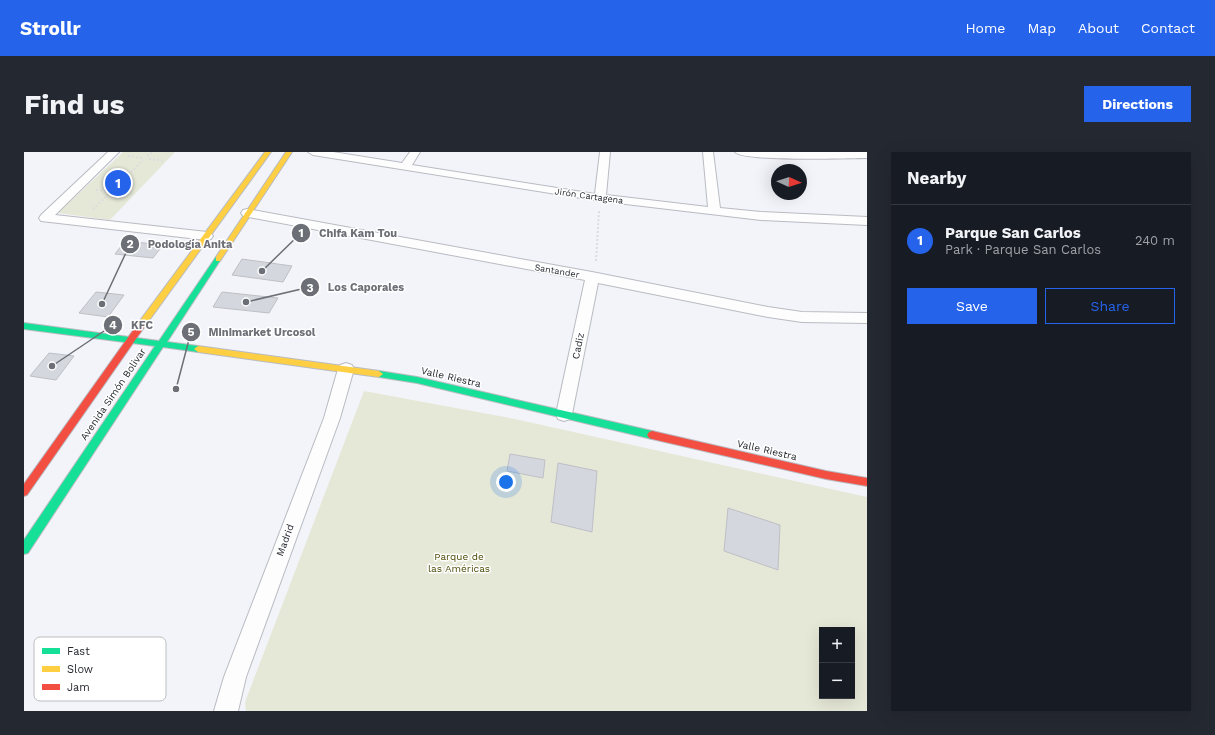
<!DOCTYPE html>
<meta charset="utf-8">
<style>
body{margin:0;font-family:"Work Sans",sans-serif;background:#242831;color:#f1f3f6}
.controls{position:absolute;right:12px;bottom:12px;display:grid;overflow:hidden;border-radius:0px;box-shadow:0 4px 16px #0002}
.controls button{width:36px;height:36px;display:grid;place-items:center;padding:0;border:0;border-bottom:1px solid #363941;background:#171b24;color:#f1f3f6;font:20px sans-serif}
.compass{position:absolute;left:747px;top:12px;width:36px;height:36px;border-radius:50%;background:#171b24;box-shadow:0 4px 16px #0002;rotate:93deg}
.you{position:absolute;left:482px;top:330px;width:14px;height:14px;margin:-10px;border:3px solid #fff;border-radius:50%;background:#1a73e8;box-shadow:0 0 0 6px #1a73e833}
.badge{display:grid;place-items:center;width:26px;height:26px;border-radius:50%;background:#2563eb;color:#fff;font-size:13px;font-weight:700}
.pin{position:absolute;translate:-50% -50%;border:2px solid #fff;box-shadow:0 1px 4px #0006}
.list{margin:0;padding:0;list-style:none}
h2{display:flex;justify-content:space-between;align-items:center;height:52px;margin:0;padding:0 16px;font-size:17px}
h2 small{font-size:13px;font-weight:400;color:#9ea1a6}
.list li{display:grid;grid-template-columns:26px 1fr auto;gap:12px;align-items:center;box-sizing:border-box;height:72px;padding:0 16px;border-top:1px solid #363941}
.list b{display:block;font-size:15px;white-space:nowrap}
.list p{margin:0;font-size:13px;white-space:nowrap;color:#9ea1a6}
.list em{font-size:13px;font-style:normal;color:#9ea1a6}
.actions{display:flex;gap:8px;padding:12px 16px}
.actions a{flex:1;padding:9px 0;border:1px solid #2563eb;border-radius:0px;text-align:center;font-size:14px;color:#2563eb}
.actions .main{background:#2563eb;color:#fff}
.map{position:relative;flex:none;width:843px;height:559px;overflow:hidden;border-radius:0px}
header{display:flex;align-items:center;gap:24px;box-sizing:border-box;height:56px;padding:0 20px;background:#2563eb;color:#fff}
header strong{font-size:19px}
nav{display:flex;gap:22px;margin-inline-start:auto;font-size:14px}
.intro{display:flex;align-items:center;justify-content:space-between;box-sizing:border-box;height:96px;padding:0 24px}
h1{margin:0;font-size:28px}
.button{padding:10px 18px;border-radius:0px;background:#2563eb;color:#fff;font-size:14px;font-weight:700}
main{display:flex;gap:24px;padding:0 24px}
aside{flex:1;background:#171b24;border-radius:0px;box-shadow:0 4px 16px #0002}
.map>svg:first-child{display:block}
.green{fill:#e6e8d7;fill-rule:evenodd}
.building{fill:#d4d7dd;stroke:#bdbfc5}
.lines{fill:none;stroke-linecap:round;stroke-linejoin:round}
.street-casing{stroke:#b9bbc1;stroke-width:2}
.fast-casing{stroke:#b9bbc1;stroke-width:2}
.slow-casing{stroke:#b9bbc1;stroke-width:2}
.jam-casing{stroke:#b9bbc1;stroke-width:2}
.path{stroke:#dbdcde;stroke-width:2;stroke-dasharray:2 2;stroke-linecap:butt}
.street{fill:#fdfdfe;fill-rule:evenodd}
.fast{fill:#16e098;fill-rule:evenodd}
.slow{fill:#ffcf43;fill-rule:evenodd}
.jam{fill:#f24e42;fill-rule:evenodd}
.labels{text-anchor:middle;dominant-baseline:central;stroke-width:3;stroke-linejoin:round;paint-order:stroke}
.far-street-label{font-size:9px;fill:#24272e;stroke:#fff}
.street-label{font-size:10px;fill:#24272e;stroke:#fff}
.park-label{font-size:10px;fill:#4d4b07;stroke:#fff}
.key{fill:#fff;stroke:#bdbec0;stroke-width:1}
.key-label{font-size:11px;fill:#24272e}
.leader{fill:none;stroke:#6c6f75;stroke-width:1.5}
.callout-dot{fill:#6c6f75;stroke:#fff;stroke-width:1.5}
.mark-label{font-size:12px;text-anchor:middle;font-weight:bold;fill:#fff}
.callout-label{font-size:11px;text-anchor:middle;font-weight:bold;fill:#6c6f75;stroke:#fff;stroke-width:3;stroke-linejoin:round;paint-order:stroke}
</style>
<header>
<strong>Strollr</strong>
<nav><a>Home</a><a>Map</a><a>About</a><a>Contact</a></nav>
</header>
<div class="intro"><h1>Find us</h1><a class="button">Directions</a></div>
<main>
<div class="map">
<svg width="843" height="559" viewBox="0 0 843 559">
<rect width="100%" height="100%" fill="#f2f4fa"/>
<path class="green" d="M99,0H151L86,68L34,61Z
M340,239L491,267L843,345V559H222L221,550ZM798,478H828V544H798Z"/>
<path class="building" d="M101,89L139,93L129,106L91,102Z
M218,107L268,114L259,130L208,123Z
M72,140L100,143L84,165L55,161Z
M198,140L254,146L245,161L189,155Z
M25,201L50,204L32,228L6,224Z
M486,302L521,308L519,326L483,319Z
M534,311L573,319L568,380L527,370Z
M704,356L756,373L754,418L700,399Z"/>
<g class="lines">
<defs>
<path id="street" d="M84,0H95L31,63L183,80L187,81L189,84L187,87L183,88L17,69L15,66L17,63Z
M284,0H309L378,11L386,0H396L388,13L571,42L576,0H586L582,43L684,55L679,0H689L696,56L737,60L843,65V73L737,68L576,49L289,3Z
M711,0H843V6C825,6 719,10 711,0Z
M223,57L568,120L744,155L778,160L843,161V171L778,170L744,165L574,131L548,262L546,267L540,269L534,267L532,262L561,128L219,64L217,61L219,58Z
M322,211L328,213L330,217L316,266L222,525L214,559H190L200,525L300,266L314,217L316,213Z"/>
<path id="fast" d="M192,105H196L197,107L143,190L174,194L178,197L177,199L174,200L139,195L4,401L0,402V388L131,194L0,177V171L135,189Z
M355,219L393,225L628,279L631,280L633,283L631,286L628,287L393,231L355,225L351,222Z"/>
<path id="slow" d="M241,0H247L121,174H115L114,172L115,170Z
M262,0H268L196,109H192V105Z
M174,194L355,219L359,222L355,225L174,200L170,197Z"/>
<path id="jam" d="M118,169L121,170L122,172L121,174L3,343L0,344V332L115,170Z
M628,279L802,319L843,326V334L802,327L628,287L625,286L623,283L625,280Z"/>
</defs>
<use href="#street" class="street-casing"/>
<use href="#fast" class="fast-casing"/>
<use href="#slow" class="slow-casing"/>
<use href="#jam" class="jam-casing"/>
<path class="path" d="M104,4L118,6
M123,4L128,0
M125,7L140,9
M90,37L119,8
M72,38L83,39
M91,40L108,42
M69,57L85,42
M572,109L575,59"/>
<use href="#street" class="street"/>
<use href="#fast" class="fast"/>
<use href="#slow" class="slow"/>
<use href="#jam" class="jam"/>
</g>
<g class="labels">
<g class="far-street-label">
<text transform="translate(565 44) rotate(8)">Jirón Cartagena</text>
<text transform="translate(533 119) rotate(10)">Santander</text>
</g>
<g class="street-label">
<text transform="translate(554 194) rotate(-78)">Cadiz</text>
<text transform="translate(427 225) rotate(13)">Valle Riestra</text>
<text transform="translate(89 242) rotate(-56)">Avenida Simón Bolivar</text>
<text transform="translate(743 298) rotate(13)">Valle Riestra</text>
<text transform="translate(261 388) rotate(-70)">Madrid</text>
</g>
<g class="park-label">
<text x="435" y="404">Parque de<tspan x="435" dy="12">las Américas</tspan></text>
</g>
</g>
<rect x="10" y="485" width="132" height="64" rx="6" class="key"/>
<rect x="18" y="496" width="18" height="6" fill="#16e098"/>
<rect x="18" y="514" width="18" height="6" fill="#ffcf43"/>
<rect x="18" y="532" width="18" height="6" fill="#f24e42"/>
<g class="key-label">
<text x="43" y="503">Fast</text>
<text x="43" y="521">Slow</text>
<text x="43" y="539">Jam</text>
</g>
<path class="leader" d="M238 119L277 81M78 152L106 92M222 150L286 135M28 214L89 173M152 237L167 180"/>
<g class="callout-dot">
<circle cx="238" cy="119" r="4"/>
<circle cx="78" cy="152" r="4"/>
<circle cx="222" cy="150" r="4"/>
<circle cx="28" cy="214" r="4"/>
<circle cx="152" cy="237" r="4"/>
<circle cx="277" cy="81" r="10"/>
<circle cx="106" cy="92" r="10"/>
<circle cx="286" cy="135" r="10"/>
<circle cx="89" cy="173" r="10"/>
<circle cx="167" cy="180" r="10"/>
</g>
<g class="mark-label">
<text x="277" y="85">1</text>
<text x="106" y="96">2</text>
<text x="286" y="140">3</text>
<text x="89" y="177">4</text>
<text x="167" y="184">5</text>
</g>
<g class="callout-label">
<text x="334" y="85">Chifa Kam Tou</text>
<text x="166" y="96">Podología Anita</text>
<text x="342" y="139">Los Caporales</text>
<text x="118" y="177">KFC</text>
<text x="238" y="184">Minimarket Urcosol</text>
</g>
</svg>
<div class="controls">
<button>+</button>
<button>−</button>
</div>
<svg class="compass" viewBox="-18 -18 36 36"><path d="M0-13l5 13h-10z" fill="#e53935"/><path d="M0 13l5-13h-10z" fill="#9ea1a6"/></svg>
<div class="you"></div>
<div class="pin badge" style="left:94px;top:31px">1</div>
</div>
<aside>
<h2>Nearby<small></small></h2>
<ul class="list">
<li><span class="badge">1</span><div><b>Parque San Carlos</b><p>Park · Parque San Carlos</p></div><em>240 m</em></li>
</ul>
<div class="actions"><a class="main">Save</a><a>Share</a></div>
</aside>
</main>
